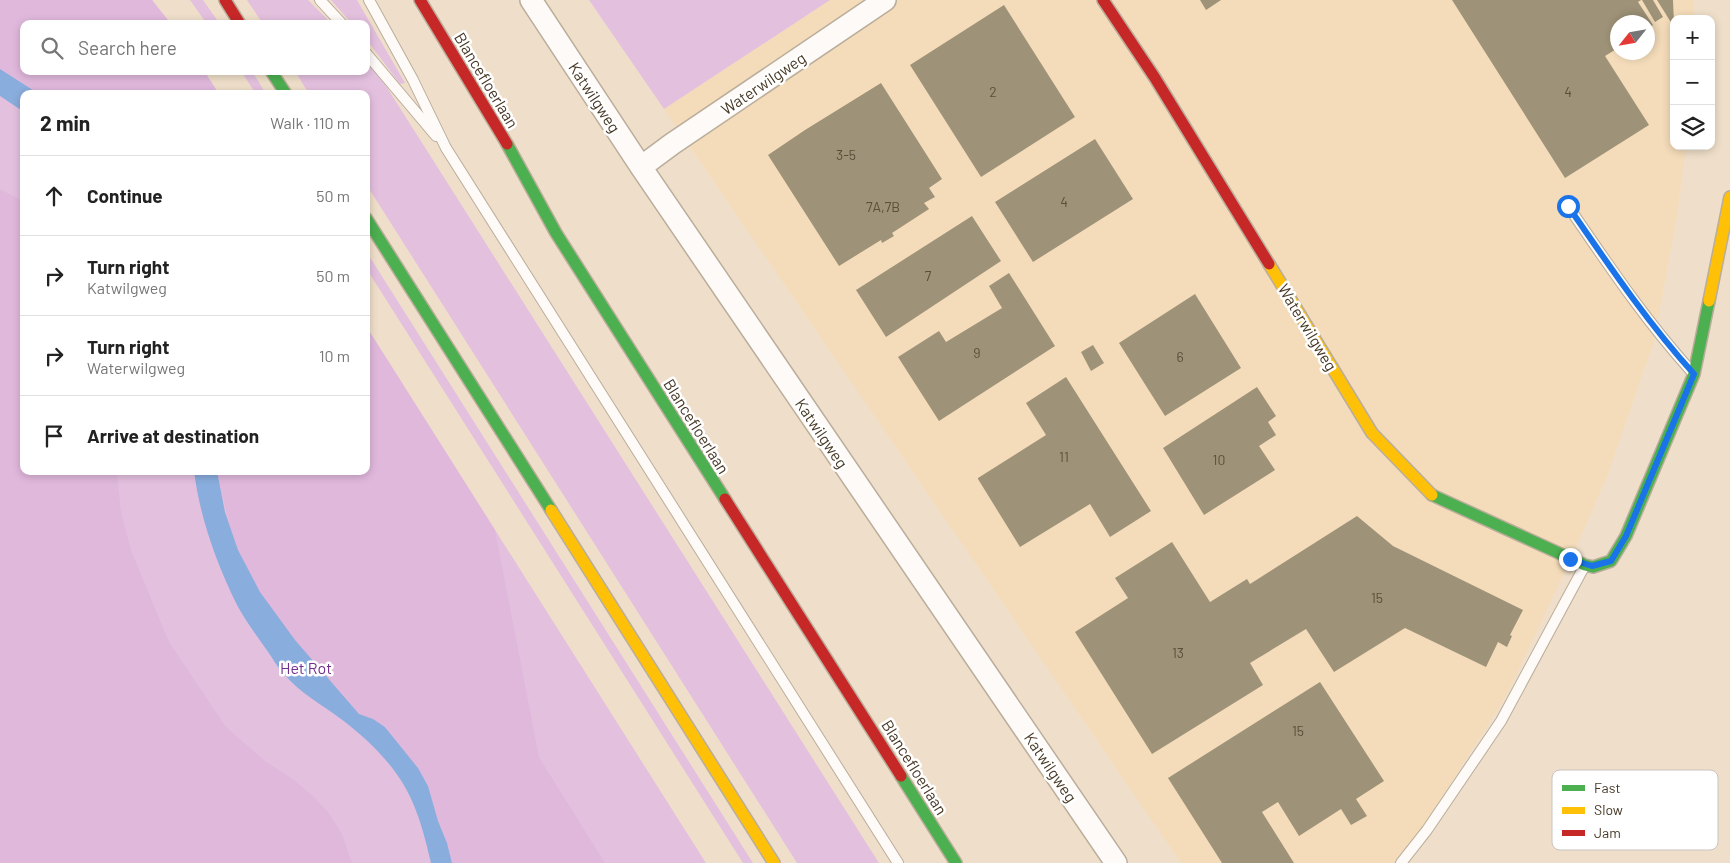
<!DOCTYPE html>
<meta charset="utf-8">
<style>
body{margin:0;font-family:Barlow,sans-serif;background:#f6f6f6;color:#222}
.controls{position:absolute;right:15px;top:15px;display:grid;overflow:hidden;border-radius:10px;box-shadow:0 2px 8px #0003}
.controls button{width:45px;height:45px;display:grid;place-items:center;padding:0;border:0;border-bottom:1px solid #e0e0e0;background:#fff;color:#222;font:25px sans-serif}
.compass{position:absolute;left:1610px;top:15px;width:45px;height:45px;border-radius:50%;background:#fff;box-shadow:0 2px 8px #0003;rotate:239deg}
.stop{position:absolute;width:15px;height:15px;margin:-11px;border:4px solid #1a73e8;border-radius:50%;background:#fff}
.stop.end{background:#1a73e8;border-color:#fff;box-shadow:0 1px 5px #0008}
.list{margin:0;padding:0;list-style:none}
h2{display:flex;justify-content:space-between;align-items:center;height:65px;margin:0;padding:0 20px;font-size:21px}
h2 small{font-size:16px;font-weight:400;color:#767676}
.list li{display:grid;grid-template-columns:32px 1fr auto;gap:15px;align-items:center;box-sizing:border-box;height:80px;padding:0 20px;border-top:1px solid #e0e0e0}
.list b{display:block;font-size:19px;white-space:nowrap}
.list p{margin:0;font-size:16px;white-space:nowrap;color:#767676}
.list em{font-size:16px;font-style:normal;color:#767676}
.icon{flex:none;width:28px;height:28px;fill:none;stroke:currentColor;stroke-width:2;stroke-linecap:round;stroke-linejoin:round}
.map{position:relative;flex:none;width:1730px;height:863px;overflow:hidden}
.search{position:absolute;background:#fff;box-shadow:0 2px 8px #0003;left:20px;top:20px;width:350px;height:55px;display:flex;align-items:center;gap:12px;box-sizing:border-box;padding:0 18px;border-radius:10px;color:#767676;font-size:19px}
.panel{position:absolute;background:#fff;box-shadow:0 2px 8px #0003;left:20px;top:90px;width:350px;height:385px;border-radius:10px}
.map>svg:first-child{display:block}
.built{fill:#f4dcba;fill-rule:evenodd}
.green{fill:#e4c0df}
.forest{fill:#e0b8dc}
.water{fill:#89addd}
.building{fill:#9e9378}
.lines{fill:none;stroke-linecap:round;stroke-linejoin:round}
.lane-casing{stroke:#baad9b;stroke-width:12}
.street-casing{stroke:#baad9b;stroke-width:24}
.fast-casing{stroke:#baad9b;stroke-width:14}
.slow-casing{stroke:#baad9b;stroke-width:14}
.jam-casing{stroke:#baad9b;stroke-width:14}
.lane{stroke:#fdfaf7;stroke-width:10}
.street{stroke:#fdfaf7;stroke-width:21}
.fast{stroke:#4caf50;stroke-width:11}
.slow{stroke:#ffc107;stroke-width:11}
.jam{stroke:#c62828;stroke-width:11}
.route{stroke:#1a73e8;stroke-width:6}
.labels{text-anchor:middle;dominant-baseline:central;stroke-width:5;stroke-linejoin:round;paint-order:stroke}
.number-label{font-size:14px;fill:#5c4f3a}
.street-label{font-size:16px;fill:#463825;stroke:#fff}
.park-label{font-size:16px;fill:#742e8e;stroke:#fff}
.key{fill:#fff;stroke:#c8c3be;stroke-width:1}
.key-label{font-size:14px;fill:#463825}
</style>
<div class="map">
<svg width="1730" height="863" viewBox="0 0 1730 863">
<rect width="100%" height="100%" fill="#efdfca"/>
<path class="built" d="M830,0H1694V19H1674V146H1686L1677,216L1654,341L1608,474L1571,559L1505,698L1425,824L1396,863H1181L664,109ZM1618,22H1648V52H1618Z"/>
<path class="green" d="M0,0H152L171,24H24V71H204L219,94H24V471H366V326L706,863H0Z
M190,0H203L220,24H207Z
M247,0H308L332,24H263Z
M331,0H357L405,83L400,84L366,39V24H352Z
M589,0H830L664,109Z
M366,61L386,86L879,863H797L366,184V94H309L295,71H366Z
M241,71H252L266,94H256Z
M366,251L753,863H743L366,268Z"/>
<path class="forest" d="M0,0H152L171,24H24V71H204L219,94H39L0,69Z
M0,189L24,202V471H117L121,512L131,550L169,642L225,726L265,761L294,780L312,795L328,812L342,834L352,863H0Z
M366,326L495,530L539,757L605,863H452L447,843L438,821L428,786L418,768L386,727L373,719L359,714C316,661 263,614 238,549C228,524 223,498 217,471H366Z"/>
<path class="water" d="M0,69L39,94H24V112L0,96Z
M194,471H217L225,512L238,550L260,592L295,640L359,714L373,719L385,727L418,768L428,786L438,821L447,843L452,863H431C426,842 421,821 412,801C398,768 369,740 341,719C321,704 300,693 284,674C277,667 272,657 266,649C256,635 245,620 237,605C216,562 200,518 194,471Z"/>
<path class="building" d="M1200,0H1221L1206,10Z
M1452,0H1641L1638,2L1653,25L1648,29V22H1618V48L1605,56L1649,125L1565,178Z
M1642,0H1653L1663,17L1655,22Z
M1657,0H1673L1674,23L1672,24Z
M1004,5L1075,117L981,177L910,65Z
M881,83L942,179L929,188L935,197L924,203L929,209L892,233L894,236L882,243L881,240L839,266L768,155L805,130Z
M1095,139L1133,199L1033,262L995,202Z
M972,216L1001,261L886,337L856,290Z
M1009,273L1055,346L939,421L898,357L939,331L946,342L1002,308L989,286Z
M1195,294L1241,368L1165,416L1119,343Z
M1093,345L1104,363L1091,371L1081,352Z
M1066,377L1151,511L1110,537L1090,504L1020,547L978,479V478L1046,435L1026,403Z
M1257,387L1276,416L1268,422L1276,435L1259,446L1275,470L1204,515L1163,448Z
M1357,516L1393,546L1523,610L1510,635L1512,636L1507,647L1498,642L1486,667L1405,628L1334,672L1306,629L1250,663L1263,685L1152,754L1075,632L1128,598L1115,578L1172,542L1210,602L1247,579L1250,584Z
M1320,682L1384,781L1356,799L1367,816L1351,825L1341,809L1299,836L1278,802L1262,812L1294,863H1222L1168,778Z"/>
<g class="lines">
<defs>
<path id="lane" d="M320,0L342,24
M369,0L413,80L446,148L898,863
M366,53L436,136
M1568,206C1607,263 1645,320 1692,372
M1401,863L1427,830L1501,721L1584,567"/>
<path id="street" d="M531,0L641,167L1116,863
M641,167L672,144L885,0"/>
<path id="fast" d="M271,71L286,94
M507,144L556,233L725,499
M366,218L551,510
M1432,495L1585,565L1593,567L1611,561L1626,536L1694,374L1709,301
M901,776L956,863"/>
<path id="slow" d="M1269,264L1372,433L1432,495
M1709,301L1730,197
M551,510L774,863"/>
<path id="jam" d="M225,0L240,24
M420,0L507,144
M1103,0L1155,78L1269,264
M725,499L901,776"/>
</defs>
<use href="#lane" class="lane-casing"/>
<use href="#street" class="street-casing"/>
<use href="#fast" class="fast-casing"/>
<use href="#slow" class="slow-casing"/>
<use href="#jam" class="jam-casing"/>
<use href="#lane" class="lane"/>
<use href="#street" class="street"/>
<use href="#fast" class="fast"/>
<use href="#slow" class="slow"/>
<use href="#jam" class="jam"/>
</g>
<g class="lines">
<path class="route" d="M1568,206C1608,264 1647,322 1694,374L1626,536L1611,561L1592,566L1570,559"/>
</g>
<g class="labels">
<g class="number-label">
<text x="993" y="91">2</text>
<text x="1568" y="91">4</text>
<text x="846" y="154">3-5</text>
<text x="1064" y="201">4</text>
<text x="883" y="206">7A,7B</text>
<text x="928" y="275">7</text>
<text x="977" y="352">9</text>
<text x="1180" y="356">6</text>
<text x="1064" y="456">11</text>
<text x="1219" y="459">10</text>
<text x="1377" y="597">15</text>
<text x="1178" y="652">13</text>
<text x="1298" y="730">15</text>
</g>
<g class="street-label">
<text transform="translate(487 80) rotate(59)">Blancefloerlaan</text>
<text transform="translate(763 83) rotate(-34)">Waterwilgweg</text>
<text transform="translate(595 97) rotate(57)">Katwilgweg</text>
<text transform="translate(1308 327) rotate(59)">Waterwilgweg</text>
<text transform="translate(697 426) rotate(58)">Blancefloerlaan</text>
<text transform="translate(822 433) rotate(56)">Katwilgweg</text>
<text transform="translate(915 767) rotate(58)">Blancefloerlaan</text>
<text transform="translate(1051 767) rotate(56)">Katwilgweg</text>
</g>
<g class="park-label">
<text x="306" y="667">Het Rot</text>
</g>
</g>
<rect x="1552" y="770" width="166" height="80" rx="8" class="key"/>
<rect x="1562" y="785" width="23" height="6" fill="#4caf50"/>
<rect x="1562" y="807" width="23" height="7" fill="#ffc107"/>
<rect x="1562" y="830" width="23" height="6" fill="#c62828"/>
<g class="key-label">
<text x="1594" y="793">Fast</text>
<text x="1594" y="815">Slow</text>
<text x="1594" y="838">Jam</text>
</g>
</svg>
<div class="controls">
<button>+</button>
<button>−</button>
<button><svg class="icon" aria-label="layers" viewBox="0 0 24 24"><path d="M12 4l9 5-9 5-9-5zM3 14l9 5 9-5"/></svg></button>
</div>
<svg class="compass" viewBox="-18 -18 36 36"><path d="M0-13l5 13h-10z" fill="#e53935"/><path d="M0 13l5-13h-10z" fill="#767676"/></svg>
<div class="stop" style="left:1568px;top:206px"></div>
<div class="stop end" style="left:1570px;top:559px"></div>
<div class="search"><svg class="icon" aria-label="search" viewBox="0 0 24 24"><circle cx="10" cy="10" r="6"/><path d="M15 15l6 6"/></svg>Search here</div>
<section class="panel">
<h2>2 min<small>Walk · 110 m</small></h2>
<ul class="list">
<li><svg class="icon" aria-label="ahead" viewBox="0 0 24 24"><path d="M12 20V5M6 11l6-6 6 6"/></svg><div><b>Continue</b></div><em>50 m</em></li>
<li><svg class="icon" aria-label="right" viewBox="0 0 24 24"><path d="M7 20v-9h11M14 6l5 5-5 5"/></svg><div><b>Turn right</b><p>Katwilgweg</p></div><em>50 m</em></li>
<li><svg class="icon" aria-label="right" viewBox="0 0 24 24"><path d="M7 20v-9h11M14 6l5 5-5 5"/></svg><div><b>Turn right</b><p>Waterwilgweg</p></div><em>10 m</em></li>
<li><svg class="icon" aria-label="arrive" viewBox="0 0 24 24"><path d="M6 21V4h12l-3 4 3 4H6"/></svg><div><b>Arrive at destination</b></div></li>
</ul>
</section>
</div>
